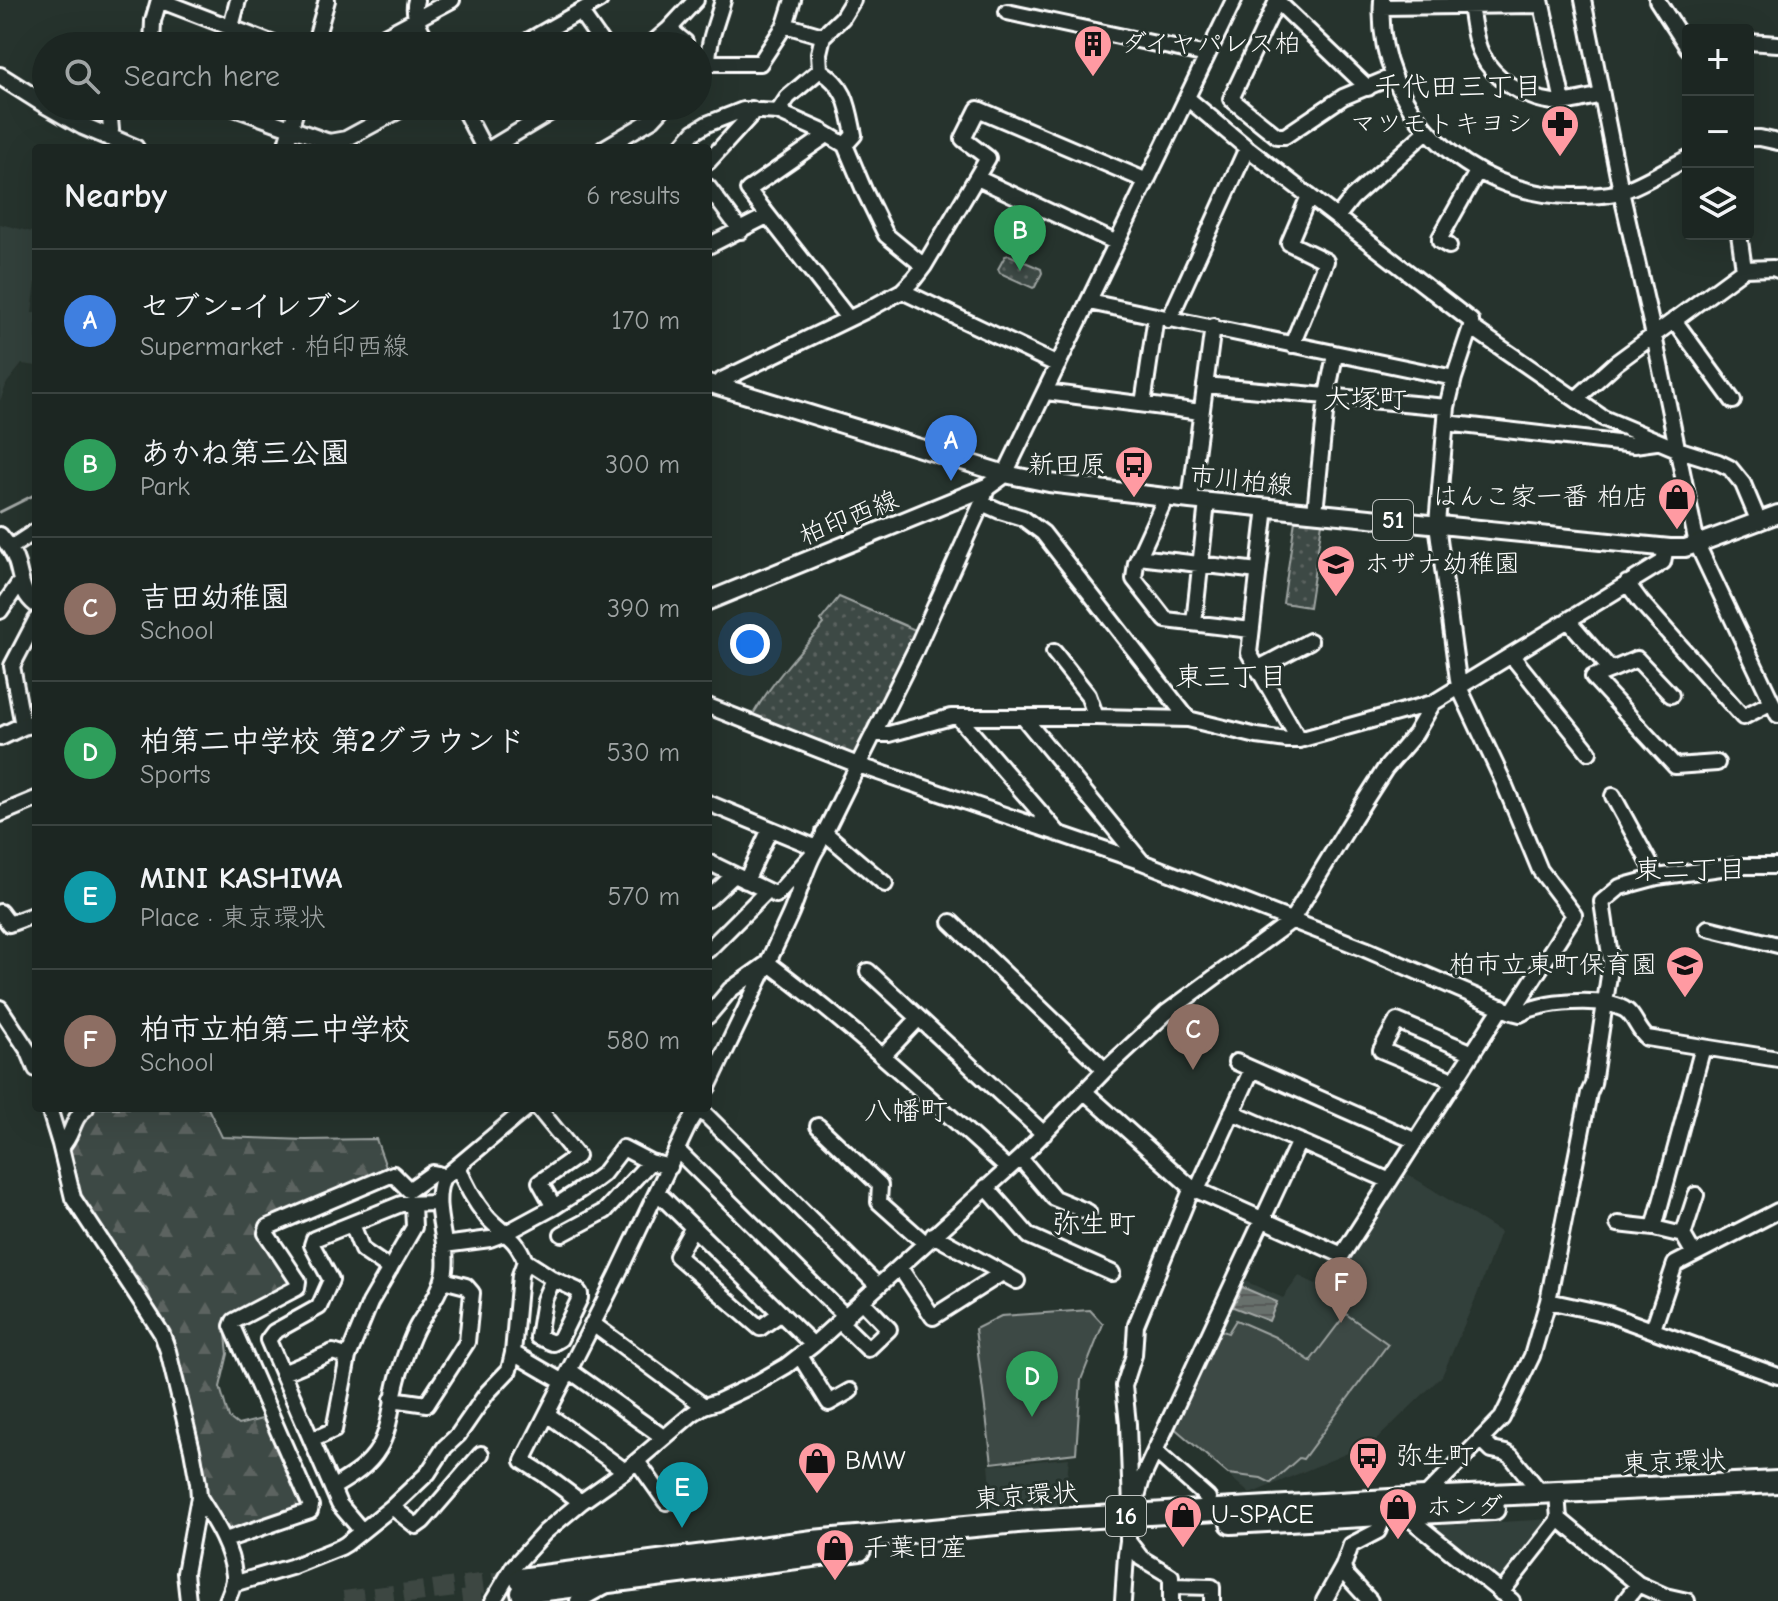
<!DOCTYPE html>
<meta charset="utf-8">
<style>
body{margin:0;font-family:"Comic Neue","Klee One",sans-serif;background:#252e2a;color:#f1f3f6}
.controls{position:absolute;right:24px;top:24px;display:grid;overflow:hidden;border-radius:8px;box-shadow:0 8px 32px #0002}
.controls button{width:72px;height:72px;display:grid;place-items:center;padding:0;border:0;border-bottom:2px solid #3a4340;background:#1c2622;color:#f1f3f6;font:40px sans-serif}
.you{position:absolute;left:750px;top:644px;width:28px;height:28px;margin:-20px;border:6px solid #fff;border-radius:50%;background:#1a73e8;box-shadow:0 0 0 12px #1a73e833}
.badge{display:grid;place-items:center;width:52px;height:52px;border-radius:50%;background:#ff9aa2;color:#fff;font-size:26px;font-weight:700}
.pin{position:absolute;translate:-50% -66px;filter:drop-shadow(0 2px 4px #0008)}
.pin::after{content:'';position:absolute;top:42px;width:28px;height:24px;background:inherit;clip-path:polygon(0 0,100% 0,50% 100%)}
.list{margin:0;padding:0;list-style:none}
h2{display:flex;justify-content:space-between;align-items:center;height:104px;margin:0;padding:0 32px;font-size:34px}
h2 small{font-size:26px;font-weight:400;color:#a0a5a5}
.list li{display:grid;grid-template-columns:52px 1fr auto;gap:24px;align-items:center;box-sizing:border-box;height:144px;padding:0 32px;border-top:2px solid #3a4340}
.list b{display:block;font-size:30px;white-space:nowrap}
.list p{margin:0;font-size:26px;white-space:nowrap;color:#a0a5a5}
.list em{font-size:26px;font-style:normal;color:#a0a5a5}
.icon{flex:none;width:44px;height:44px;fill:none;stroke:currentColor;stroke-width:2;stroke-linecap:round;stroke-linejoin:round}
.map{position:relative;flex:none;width:1778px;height:1601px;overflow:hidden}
.search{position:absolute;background:#1c2622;box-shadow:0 8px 32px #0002;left:32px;top:32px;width:680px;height:88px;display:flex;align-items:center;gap:20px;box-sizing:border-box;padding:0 28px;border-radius:44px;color:#a0a5a5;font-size:30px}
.panel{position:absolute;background:#1c2622;box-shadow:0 8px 32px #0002;left:32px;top:144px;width:680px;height:968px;border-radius:8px}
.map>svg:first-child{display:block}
.built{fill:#333f3a}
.forest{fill:url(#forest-firs);stroke:#9ea4a2;stroke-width:2}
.park{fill:url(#park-dots);stroke:#9ea4a2;stroke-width:2}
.pitch{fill:#3e4944;stroke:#9ea4a2;stroke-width:2}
.water{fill:url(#water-rules);stroke:#a4a9a7;stroke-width:2}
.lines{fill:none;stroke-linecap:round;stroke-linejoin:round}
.stream{stroke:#a4a9a7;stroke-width:3}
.highway-tunnel{stroke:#3c4742;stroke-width:20;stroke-dasharray:20 10;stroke-linecap:butt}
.minor-casing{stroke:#fff;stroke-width:20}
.major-casing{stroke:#fff;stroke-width:22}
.highway-casing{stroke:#fff;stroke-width:26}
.minor{stroke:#26332d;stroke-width:14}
.major{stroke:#26332d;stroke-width:16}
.highway{stroke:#26332d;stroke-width:20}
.labels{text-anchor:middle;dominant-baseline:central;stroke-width:6;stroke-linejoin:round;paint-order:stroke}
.shield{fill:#26332d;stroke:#bec2c0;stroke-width:2}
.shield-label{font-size:24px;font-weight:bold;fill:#fff}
.poi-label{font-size:26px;fill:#fff;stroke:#26332d;text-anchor:start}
.street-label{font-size:26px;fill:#fff;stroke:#26332d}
.neighbourhood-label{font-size:28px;fill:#fff;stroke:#26332d}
</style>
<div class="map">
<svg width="1778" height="1601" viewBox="0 0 1778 1601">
<defs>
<pattern id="forest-firs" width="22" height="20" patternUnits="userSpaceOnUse" patternTransform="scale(2)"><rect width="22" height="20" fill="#3e4944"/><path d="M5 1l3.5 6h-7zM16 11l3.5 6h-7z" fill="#5b6460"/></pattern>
<pattern id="park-dots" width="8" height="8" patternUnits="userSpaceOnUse" patternTransform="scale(2)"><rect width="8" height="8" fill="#3e4944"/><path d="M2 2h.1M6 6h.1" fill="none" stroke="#5b6460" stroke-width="1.8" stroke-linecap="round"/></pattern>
<pattern id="water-rules" width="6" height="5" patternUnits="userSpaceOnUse" patternTransform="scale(2)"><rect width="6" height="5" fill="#67706c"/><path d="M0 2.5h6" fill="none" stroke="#575a59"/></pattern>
</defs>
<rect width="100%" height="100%" fill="#26332d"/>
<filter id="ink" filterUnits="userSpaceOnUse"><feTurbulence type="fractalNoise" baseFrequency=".0125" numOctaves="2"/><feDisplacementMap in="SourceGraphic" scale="16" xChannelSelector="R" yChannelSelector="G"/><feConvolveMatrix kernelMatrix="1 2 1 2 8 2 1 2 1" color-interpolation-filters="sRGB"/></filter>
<g filter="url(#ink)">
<path class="built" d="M0,224L36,233V282L32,313H36V366L22,364L7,383L0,401Z
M1403,1171L1500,1232L1477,1295L1442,1376L1374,1442L1250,1494L1172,1426L1238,1278L1283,1298L1299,1276L1316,1284L1331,1258L1342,1263Z
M1069,1458L1064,1508L993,1512L989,1465Z
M1552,1519L1504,1584L1498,1585L1432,1531L1431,1526Z"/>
<path class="forest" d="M92,1108H208L222,1137L306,1140L376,1139L387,1170L263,1225L257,1234L290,1285L225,1325L228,1354L220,1387L229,1418L238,1425L266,1418L304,1507L229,1534L204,1498L180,1374L147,1290L79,1198L65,1148Z"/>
<path class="park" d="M1009,255L1041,269L1042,273L1035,287L1033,288L1000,273L998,269L1005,256Z
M1295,520L1322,523L1309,607L1283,603Z
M839,597L920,632L859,759L752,716C772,682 798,653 824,624L821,620Z"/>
<path class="pitch" d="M1090,1310L1103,1324L1081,1380L1076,1453L992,1463L975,1329L1001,1316Z
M1346,1314L1388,1344L1303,1459L1299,1458L1271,1483L1261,1478L1228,1474L1172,1426L1217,1329L1228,1333L1236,1320L1275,1337L1313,1363L1311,1360Z"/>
<path class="water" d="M1242,1287L1277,1302L1269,1321L1233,1307Z"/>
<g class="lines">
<path class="stream" d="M0,512L36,494"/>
<path class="highway-tunnel" d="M344,1601L520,1579
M462,1601L522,1593"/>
<defs>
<path id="minor" d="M159,0L279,46
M416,0C411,17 422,31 430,46
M723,0C717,22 708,41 708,63H760L785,25L793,0
M1382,0C1374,108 1469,197 1574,196C1589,196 1608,196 1622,191C1643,184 1668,168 1688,158
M1541,0L1563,102
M1583,0L1621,191L1654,336L1697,544L1778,715
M1657,0L1688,48
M1470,6C1473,22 1474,40 1482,55C1494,79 1525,99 1553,102C1569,104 1586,98 1602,95
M1382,7L1542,5
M1007,12L1207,55
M581,13L604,46
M785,25L823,36
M231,27L238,0
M669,29L685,42V46
M1748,42L1778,44
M152,46L153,21L159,0
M314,46L327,0
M366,46L452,0
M519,46L600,0
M649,46L669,29L696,0
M820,70L819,53L823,36L842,18L853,0
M1368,88L1277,1L1231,99L1277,136H1285L1343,97L1394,76
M1187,98L1247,148L1471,321V327L1603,418L1677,449L1718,462L1730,468L1743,484L1759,522
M229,106L329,142L346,139L407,106
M462,106L484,148
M778,112L788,97L820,70C847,88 848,105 854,135L845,145
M827,135L748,190L848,318
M108,137L111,130L109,106
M1748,138H1760L1778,142
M285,148L297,106
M491,148L561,106
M604,148L653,119L665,106
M680,148L694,132L707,124L743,110L778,112L823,132L845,145L864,190L886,235L924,266
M708,162L750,116L752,109
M977,178L1117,243
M708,187L741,231
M1337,217L1352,198L1427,131
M1739,234L1744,269
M708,246L767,216
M1449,246L1440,241V238L1477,172
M902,291L1058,365
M1089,302L1454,378
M1169,320L1247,148
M1674,320L1733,401
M1292,345L1326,261L1289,243L1309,196
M1205,385L1447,407L1454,378L1471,327
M719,386L722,380L871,308L902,291L914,279L924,266L988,158L963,139L978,109L1147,181
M1046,392L1201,412
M1576,399L1616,363L1744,269L1773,268L1778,270
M1143,404L1156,316
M1447,407L1437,524L1459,687L1503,781L1540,870L1574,915L1512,1012
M1446,423L1634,445L1656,442
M1005,474L1234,0
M1166,497L1136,563L1134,579L1166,620L1251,630
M1190,500L1213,326
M982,503L1000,511L1023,518L1043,533L1188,719
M1266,507L1249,653L1299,740
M1315,512L1327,395L1335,355
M0,535C8,544 14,553 17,564C22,581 21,593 36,605
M10,548L36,531
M1139,557L1258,571
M1627,583L1641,602L1743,717L1772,702
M0,611L20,582
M1568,620L1611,670L1593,677L1675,766L1717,763
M1194,623L1207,502
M1054,652L1088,695L1096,717
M1511,655L1589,752
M1257,669L1310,641
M1611,670L1637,659L1671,695
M708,706L858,765L915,651L982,503L987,487
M958,717L1059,834
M1023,717L1142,862
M23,726L12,666L36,620
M873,734H889L951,717H1096L1188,719L1257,736L1287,740H1299L1433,703L1663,562L1666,547
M1613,796L1657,877
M708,803L817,848L858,765L1142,862L1365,949L1512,1012L1520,1014C1543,1001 1600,997 1624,1009C1634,1014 1637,1029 1647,1038L1778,1059
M0,814L36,799
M824,832L885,884
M708,862L776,895L811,856
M746,881L770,829
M708,899L734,875
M0,912L9,924L36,914
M951,922L1105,1070
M1708,928L1778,945
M708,950L767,891
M868,971L1044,1134
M0,1008L29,1052L36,1069
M708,1016L730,990L768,963C852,1026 929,1097 1007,1168
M883,1056L919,1018
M1236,1062L1416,1141
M1455,1081L1381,1050L1397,1021L1473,1053
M708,1087C735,1030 763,974 789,917C799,896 805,866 817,848
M1085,1092L1192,1188L1342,1255L1502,1007
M49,1108L60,1144L73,1198L148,1312L162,1334L168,1351L192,1450L198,1483L199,1497L185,1573L188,1601
M538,1108L577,1156L540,1182L554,1207
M699,1108L878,1286
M1232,1112L1390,1181
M818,1126L880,1185L879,1202L925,1243
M61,1147C74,1134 71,1119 86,1108
M678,1151L846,1317
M1020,1158L1054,1198L1088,1212
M986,1187L1029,1236L1112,1273
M1197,1190L1252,1069
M658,1193L813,1345
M352,1224L362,1250L390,1269
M1618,1224L1654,1228L1703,1047
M693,1227L677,1256L760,1328L781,1313
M1654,1228L1683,1235L1694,1254
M562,1234L605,1211L650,1162
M933,1235L1017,1281
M1683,1235L1696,1195
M444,1245L490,1239L506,1233L554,1207L591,1183L603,1174L623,1148L650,1162L670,1167
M525,1261L553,1279L577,1290L580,1294V1298L560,1339L553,1343L538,1337L544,1300L553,1279
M900,1268L933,1317L1002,1273
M1548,1301L1608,1314L1778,1376
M840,1322L868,1349L889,1329L862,1301
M593,1324L704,1406
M1653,1329L1675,1264L1778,1211
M513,1353L563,1382
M800,1356L829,1403L850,1391
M569,1370L663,1437
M283,1373L333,1352L348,1357
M392,1399L427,1404L467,1342L472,1293L466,1286L443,1280
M547,1414L625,1471
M1481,1439L1492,1450L1506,1453L1511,1456L1541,1493
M312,1440L334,1430L348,1357L370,1303L414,1227L413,1204
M1156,1452L1208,1498
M637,1461L666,1502
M332,1488C350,1477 368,1467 379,1448C392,1426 391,1396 400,1371C405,1356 410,1339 418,1325C428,1308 442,1291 445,1270C449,1240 431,1209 442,1179L527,1108
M1557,1493L1559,1519L1638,1584L1665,1596L1687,1601
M199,1497C214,1521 231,1546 234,1575C235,1584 230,1593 227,1601
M1424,1498L1502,1418L1532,1356L1548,1301L1589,1093L1593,1084L1611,962L1602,902L1620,887L1657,877L1735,866H1778
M581,1502L542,1473L523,1461L616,1278L689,1124L699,1108
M392,1507L416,1526L423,1521L481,1454
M1131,1507L1128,1424L1124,1386L1134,1355L1136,1325L1192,1188
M1404,1514L1512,1601
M361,1530L339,1504L268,1340L274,1332L319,1307L331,1280L312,1245L314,1239L401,1204L438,1203
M225,1540L310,1511L311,1506L232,1326L234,1321L297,1288L298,1281L266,1233L268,1227L393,1174L409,1190L433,1173L438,1174L442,1179
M1343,1567L1347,1576L1370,1601
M233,1584L291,1567L341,1547L346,1544L392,1507L428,1473L445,1447L458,1435L487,1393L509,1370L513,1353L520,1275L525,1261C515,1235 503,1235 487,1217C474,1201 465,1185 458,1166
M1171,1586L1212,1587V1601
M1501,1593L1559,1519
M493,1601L513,1567L545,1532L581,1502L625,1471L692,1414L704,1406L717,1402L755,1384L786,1366L813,1345L1020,1158L1105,1070L1166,1013L1291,921L1353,819L1385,769L1415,734L1433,703
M578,1601L605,1586
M1123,1601L1126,1555L1128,1541
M1171,1601V1576L1141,1558L1128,1541V1528L1142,1479L1299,1141
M1324,1601L1343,1567L1351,1545L1378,1531L1384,1516
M1625,1601L1638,1584"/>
<path id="major" d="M0,76L46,105
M48,106L83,126L135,148
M708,383L1005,474L1049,483L1190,500L1670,548H1685L1697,544L1778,514
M708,601L987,487L1005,474
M0,737L23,726L36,723"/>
<path id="highway" d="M1231,1523L1494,1509
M520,1579L813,1541L1029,1521L1424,1498L1778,1482
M522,1593L860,1550"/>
</defs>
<use href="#minor" class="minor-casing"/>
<use href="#major" class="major-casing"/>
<use href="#highway" class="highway-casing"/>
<use href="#minor" class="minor"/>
<use href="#major" class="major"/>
<use href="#highway" class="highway"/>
</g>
</g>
<defs>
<symbol id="building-pin" viewBox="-11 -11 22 30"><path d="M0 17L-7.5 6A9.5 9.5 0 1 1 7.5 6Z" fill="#ff9aa2" stroke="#26332d"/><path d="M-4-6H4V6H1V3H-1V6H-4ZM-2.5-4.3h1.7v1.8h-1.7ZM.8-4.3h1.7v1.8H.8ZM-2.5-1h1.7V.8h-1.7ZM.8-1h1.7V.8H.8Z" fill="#111"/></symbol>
<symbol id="pharmacy-pin" viewBox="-11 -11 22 30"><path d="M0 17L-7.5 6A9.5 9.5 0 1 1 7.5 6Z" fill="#ff9aa2" stroke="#26332d"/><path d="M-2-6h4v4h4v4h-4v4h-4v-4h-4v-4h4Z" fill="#111"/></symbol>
<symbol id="bus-pin" viewBox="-11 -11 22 30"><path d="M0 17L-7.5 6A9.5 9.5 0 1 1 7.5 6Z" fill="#ff9aa2" stroke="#26332d"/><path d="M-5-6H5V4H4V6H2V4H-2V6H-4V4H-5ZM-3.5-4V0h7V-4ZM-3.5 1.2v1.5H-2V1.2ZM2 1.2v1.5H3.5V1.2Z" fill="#111"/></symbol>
<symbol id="shop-pin" viewBox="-11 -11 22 30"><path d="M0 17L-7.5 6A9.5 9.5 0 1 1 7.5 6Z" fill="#ff9aa2" stroke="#26332d"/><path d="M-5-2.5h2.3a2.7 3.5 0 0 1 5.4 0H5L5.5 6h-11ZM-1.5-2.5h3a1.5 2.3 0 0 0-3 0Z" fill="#111"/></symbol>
<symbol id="school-pin" viewBox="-11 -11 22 30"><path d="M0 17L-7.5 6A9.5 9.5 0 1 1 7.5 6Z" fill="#ff9aa2" stroke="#26332d"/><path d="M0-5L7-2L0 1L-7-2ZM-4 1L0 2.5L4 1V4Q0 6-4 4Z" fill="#111"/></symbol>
</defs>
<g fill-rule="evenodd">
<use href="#building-pin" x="1071" y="22" width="44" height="60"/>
<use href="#pharmacy-pin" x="1538" y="102" width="44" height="60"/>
<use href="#bus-pin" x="1112" y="443" width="44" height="60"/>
<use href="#shop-pin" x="1655" y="475" width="44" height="60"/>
<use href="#school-pin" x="1314" y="542" width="44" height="60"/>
<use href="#school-pin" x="1663" y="943" width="44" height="60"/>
<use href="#bus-pin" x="1346" y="1434" width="44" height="60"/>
<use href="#shop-pin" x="795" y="1439" width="44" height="60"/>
<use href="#shop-pin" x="1376" y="1485" width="44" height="60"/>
<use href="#shop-pin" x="1161" y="1493" width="44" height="60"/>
<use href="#shop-pin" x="813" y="1526" width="44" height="60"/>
</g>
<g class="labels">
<g class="shield">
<rect x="1373" y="500" width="40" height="40" rx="6"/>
<rect x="1106" y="1496" width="40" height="40" rx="6"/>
</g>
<g class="shield-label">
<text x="1393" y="520">51</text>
<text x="1126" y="1516">16</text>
</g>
<g class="poi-label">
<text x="1121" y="44">ダイヤパレス柏</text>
<text x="1532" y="124" text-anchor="end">マツモトキヨシ</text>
<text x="1106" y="465" text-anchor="end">新田原</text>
<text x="1649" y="497" text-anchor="end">はんこ家一番 柏店</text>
<text x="1364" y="564">ホザナ幼稚園</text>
<text x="1657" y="965" text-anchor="end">柏市立東町保育園</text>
<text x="1396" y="1456">弥生町</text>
<text x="845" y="1461">BMW</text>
<text x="1426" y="1507">ホンダ</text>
<text x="1211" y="1515">U-SPACE</text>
<text x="863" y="1548">千葉日産</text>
</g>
<g class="street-label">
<text transform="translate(1241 481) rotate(6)">市川柏線</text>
<text transform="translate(849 518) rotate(-22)">柏印西線</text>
<text transform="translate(1674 1462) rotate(-2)">東京環状</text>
<text transform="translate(1026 1496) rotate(-4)">東京環状</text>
</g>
<g class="neighbourhood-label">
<text x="1458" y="87">千代田三丁目</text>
<text x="1365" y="399">大塚町</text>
<text x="1231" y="677">東三丁目</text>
<text x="1690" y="870">東二丁目</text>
<text x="906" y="1111">八幡町</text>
<text x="1094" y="1224">弥生町</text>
</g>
</g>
</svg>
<div class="controls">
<button>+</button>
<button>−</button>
<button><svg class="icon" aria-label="layers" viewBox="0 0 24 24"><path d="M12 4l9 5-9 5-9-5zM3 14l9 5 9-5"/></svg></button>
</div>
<div class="you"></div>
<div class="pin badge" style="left:951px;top:481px;background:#3f7fe0">A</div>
<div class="pin badge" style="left:1020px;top:271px;background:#2e9e5b">B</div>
<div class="pin badge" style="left:1193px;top:1070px;background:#8d6e63">C</div>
<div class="pin badge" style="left:1032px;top:1417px;background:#2e9e5b">D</div>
<div class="pin badge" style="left:682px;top:1528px;background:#0f9aa8">E</div>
<div class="pin badge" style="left:1341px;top:1323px;background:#8d6e63">F</div>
<div class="search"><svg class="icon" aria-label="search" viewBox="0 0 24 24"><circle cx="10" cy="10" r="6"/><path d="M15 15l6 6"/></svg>Search here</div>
<section class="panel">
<h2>Nearby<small>6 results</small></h2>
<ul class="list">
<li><span class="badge" style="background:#3f7fe0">A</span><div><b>セブン-イレブン</b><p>Supermarket · 柏印西線</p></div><em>170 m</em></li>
<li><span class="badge" style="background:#2e9e5b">B</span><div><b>あかね第三公園</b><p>Park</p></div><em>300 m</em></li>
<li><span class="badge" style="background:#8d6e63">C</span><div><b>吉田幼稚園</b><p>School</p></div><em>390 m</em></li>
<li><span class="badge" style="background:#2e9e5b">D</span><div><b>柏第二中学校 第2グラウンド</b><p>Sports</p></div><em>530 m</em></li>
<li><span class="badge" style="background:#0f9aa8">E</span><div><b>MINI KASHIWA</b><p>Place · 東京環状</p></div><em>570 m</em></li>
<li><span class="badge" style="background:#8d6e63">F</span><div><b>柏市立柏第二中学校</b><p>School</p></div><em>580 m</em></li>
</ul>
</section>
</div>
